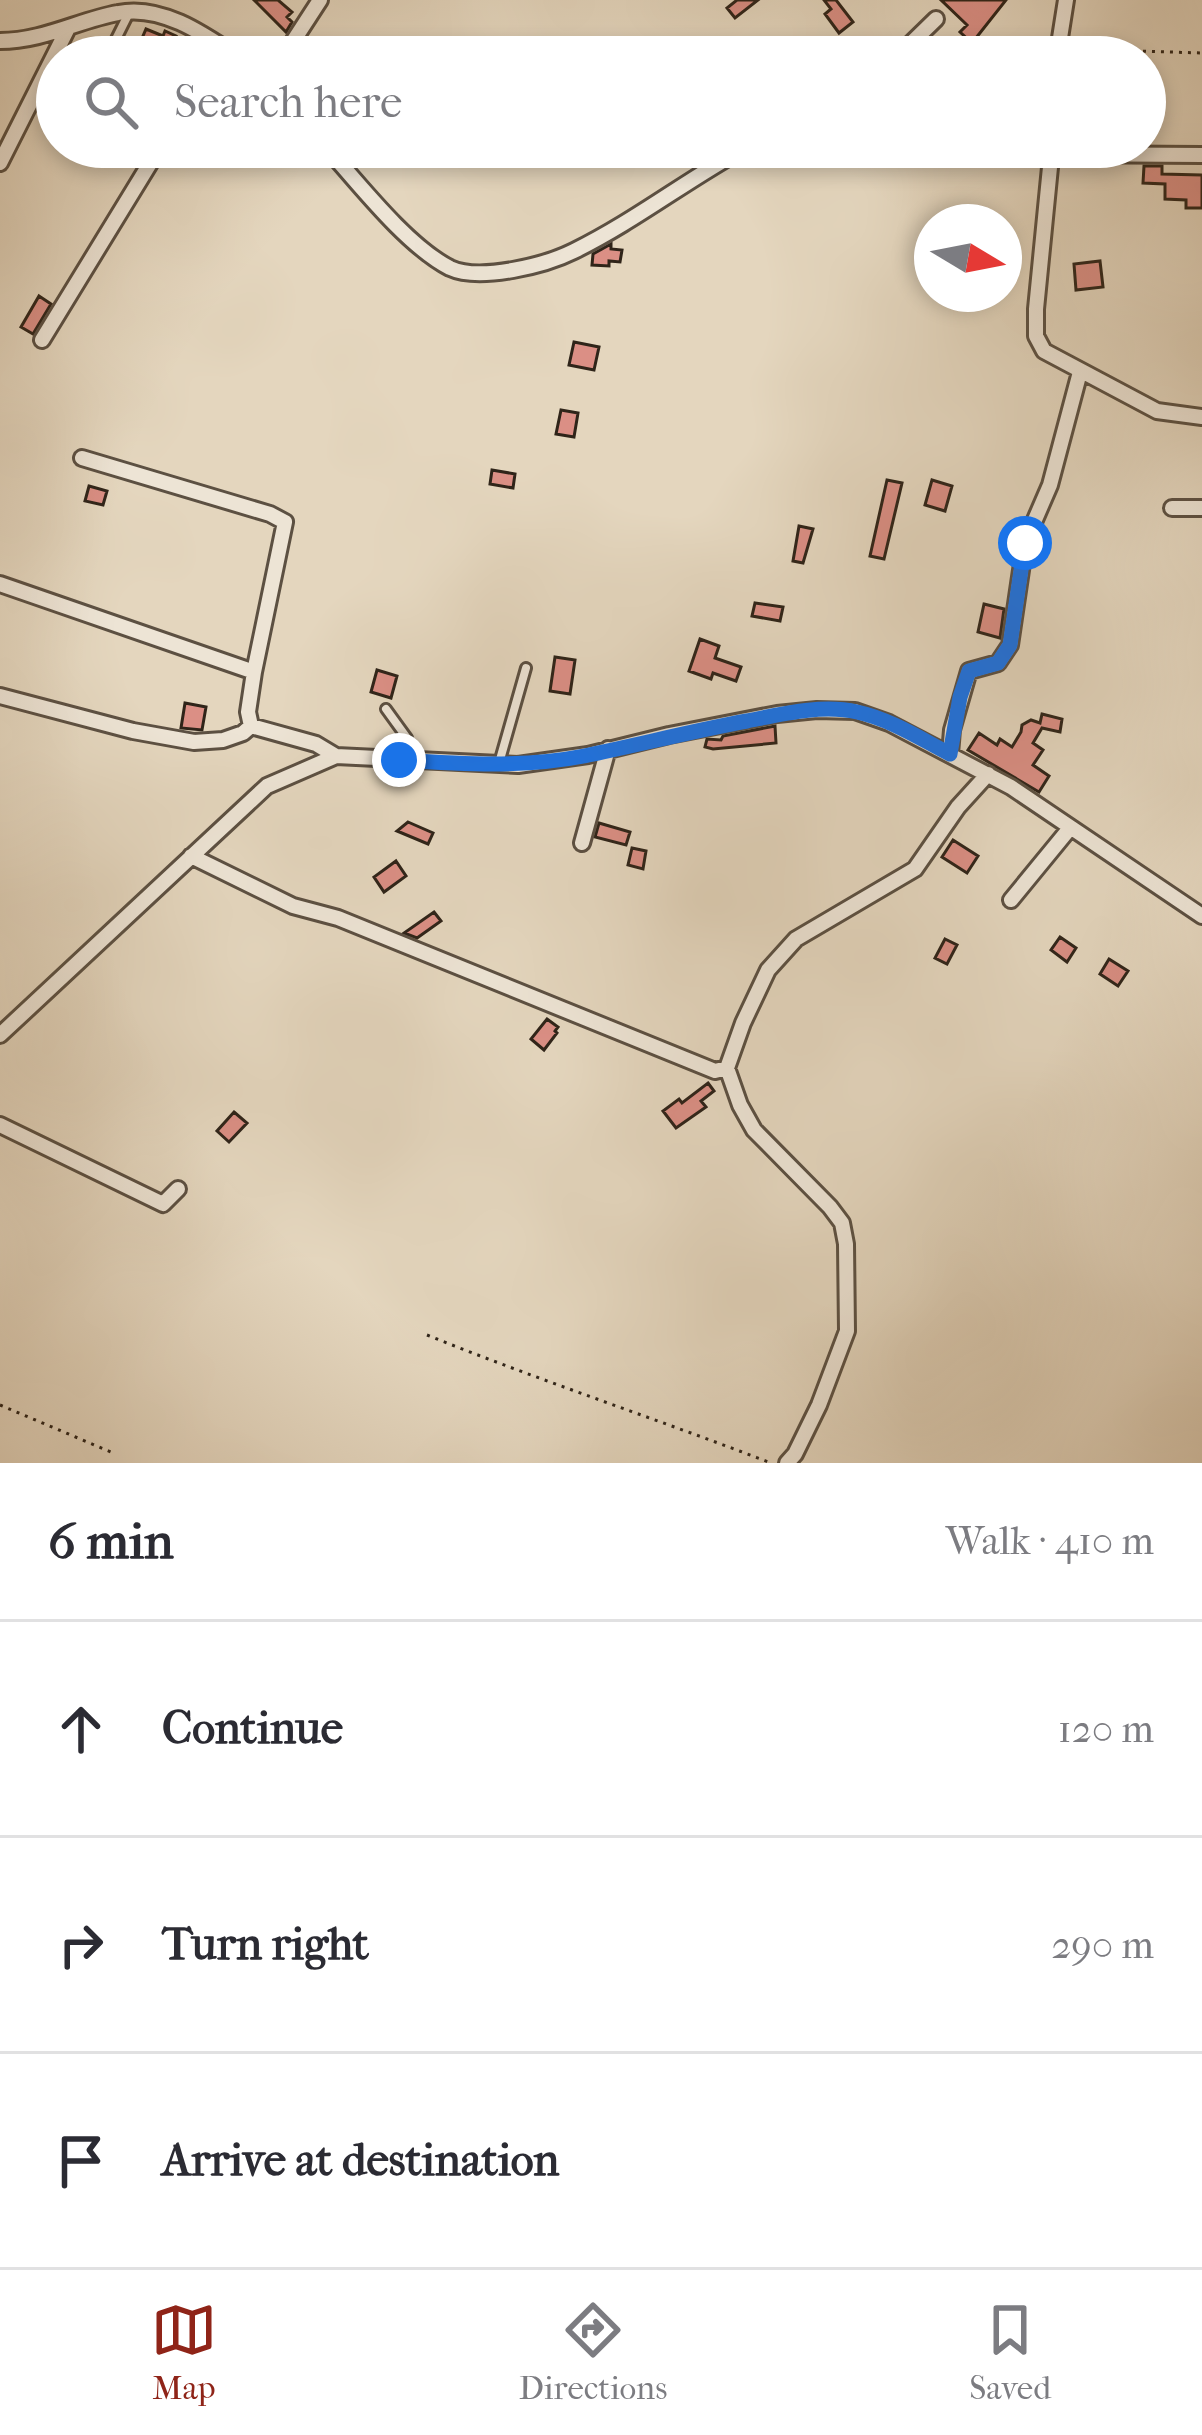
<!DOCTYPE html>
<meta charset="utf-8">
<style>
body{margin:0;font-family:"IM FELL French Canon",serif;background:#f2f2f3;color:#2b2b33}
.compass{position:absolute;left:914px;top:204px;width:108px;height:108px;border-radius:50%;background:#fff;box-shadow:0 6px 18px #0003;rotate:100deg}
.stop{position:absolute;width:36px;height:36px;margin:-27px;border:9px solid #1a73e8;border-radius:50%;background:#fff}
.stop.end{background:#1a73e8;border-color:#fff;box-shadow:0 3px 12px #0008}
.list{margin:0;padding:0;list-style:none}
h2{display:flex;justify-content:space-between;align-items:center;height:156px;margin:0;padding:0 48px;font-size:51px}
h2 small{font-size:39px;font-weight:400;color:#7c7c81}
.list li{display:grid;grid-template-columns:78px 1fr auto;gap:36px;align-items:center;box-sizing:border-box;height:216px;padding:0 48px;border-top:3px solid #e1e1e2}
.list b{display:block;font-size:45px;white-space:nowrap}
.list em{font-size:39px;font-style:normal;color:#7c7c81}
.icon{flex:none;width:66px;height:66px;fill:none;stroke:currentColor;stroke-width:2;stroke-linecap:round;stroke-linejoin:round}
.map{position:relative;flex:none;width:1202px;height:1463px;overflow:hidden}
.search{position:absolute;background:#fff;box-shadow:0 6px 18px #0003;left:36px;right:36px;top:36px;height:132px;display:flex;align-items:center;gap:30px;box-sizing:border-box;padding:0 42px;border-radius:66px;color:#7c7c81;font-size:45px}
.sheet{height:804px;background:#fff}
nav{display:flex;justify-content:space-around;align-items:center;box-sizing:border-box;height:168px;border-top:3px solid #e1e1e2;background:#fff;font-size:33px;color:#7c7c81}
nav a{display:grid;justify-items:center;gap:6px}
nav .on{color:#8f2418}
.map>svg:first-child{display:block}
.building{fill:#db8f85;stroke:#2f2419;stroke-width:3}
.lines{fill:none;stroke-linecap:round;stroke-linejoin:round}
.service-casing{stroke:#5c5042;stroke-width:14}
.minor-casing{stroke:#5c5042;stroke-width:20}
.path{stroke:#2f2419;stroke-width:3;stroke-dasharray:3 6;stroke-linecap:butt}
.service{stroke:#ede4d5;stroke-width:8}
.minor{stroke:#ede4d5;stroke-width:14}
.route{stroke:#1a73e8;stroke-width:15}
</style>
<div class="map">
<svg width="1202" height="1463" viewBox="0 0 1202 1463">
<rect width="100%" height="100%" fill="#e4d6be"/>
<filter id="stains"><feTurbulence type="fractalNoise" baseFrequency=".00167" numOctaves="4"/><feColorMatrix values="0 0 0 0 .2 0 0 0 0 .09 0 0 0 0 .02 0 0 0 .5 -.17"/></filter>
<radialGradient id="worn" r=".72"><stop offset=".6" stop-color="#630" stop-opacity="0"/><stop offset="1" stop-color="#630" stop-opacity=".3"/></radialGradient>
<path class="building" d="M254,0H278L292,12L287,17L292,22L286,32Z
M737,0H758L735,18L727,8Z
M824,0H836L853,22L839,33L825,14L831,9Z
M941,0H1006L972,43L960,32L967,25Z
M146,29L163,36L165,31L176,36L167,57H134Z
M1144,166H1162V174L1202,175V208H1186V200L1165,199V184L1143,183Z
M611,244V249L622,250L620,262L609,261V266L592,265L593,254Z
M1100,261L1103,287L1076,290L1074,264Z
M39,296L51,304L33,334L21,327Z
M574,342L599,347L594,370L569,365Z
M561,410L578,413L574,437L556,434Z
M492,470L515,474L513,488L490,484Z
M887,480L902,483L884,559L870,556Z
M932,480L952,486L945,511L925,505Z
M89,486L107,491L103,505L85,501Z
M799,526L813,529L803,563L793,561Z
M755,603L783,607L780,621L752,616Z
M984,604L1004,609L1000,638L978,632Z
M700,639L719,646L715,658L741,667L736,681L713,673L711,679L689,671Z
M555,657L575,660L570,694L550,691Z
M377,670L397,676L391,698L371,692Z
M185,703L206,707L202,730L181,728Z
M1042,714L1062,719L1060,732L1042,728L1033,743L1043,750L1033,765L1049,776L1039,792L968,750L979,733L997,745L1000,739L1012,747L1021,732L1022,725L1031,720L1040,723Z
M775,726L776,743L713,749L705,747L707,739L721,740L723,736Z
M408,822L433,833L428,844L397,831Z
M599,823L630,832L626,845L595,837Z
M953,840L978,856L967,873L942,857Z
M632,848L646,851L643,869L628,865Z
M396,861L406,876L384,892L374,877Z
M434,912L441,921L417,938L404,933Z
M1060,937L1076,948L1067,962L1051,950Z
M945,939L957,945L947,964L935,958Z
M1109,959L1128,971L1118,986L1100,974Z
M547,1019L558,1027L555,1031L557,1033L544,1050L531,1039Z
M708,1083L714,1091L701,1101L706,1107L676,1128L663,1111L679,1099L682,1103Z
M234,1112L247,1123L229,1142L217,1131Z"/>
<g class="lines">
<defs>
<path id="service" d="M107,57L129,13
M386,709L407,738L411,759
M499,763L526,668"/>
<path id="minor" d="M0,41C43,41 79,20 118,13C161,4 204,34 238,57
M283,57L320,0
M897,57L936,19
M1057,57L1066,0
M326,147C359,184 407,246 450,268C480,282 546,265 574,251C635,221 688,179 747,147
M1052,147L1036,309V336L1044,351L1157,411L1202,417
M1051,154L1202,155
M0,163L67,30
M42,340L160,147
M82,458L270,514L285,522L254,672L248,712L251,726
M1172,508H1202
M0,584L254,672
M0,696L133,731L194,742L223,740L243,733L251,726L316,744L336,756
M950,754L952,730L969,671L998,663L1010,645L1025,543L1050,485L1080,372
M582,843L608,749
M191,856L293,906L338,918L715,1071L727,1068
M1011,900L1070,828
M0,1035L267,786L336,756L518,765L588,755L669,735L777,714L817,710L855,711L889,723L1011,787L1202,916
M0,1125L163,1204L178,1189
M787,1463L795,1454L819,1405L847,1331L846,1244L842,1223L830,1207L754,1130L740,1105L727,1068L743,1023L768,970L796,939L915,869L958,807L988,774"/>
</defs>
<use href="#service" class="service-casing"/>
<use href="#minor" class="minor-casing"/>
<path class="path" d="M1071,49L1202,53
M427,1335C541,1381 657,1419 771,1463
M0,1405L111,1452"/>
<use href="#service" class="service"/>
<use href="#minor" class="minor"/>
</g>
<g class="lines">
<path class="route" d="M399,760C461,764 523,768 584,756C638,745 692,731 747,721C782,714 822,704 857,712C890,719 921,739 950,754L960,697L969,671L998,663L1010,645L1025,543"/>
</g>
<rect width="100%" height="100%" filter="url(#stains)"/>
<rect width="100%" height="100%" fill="url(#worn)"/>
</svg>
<svg class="compass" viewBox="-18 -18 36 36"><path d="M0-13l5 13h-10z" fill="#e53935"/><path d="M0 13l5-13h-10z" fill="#7c7c81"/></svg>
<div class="stop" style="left:1025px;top:543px"></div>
<div class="stop end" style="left:399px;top:760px"></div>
<div class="search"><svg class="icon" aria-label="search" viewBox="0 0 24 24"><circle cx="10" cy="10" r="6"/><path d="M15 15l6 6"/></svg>Search here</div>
</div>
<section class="sheet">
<h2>6 min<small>Walk · 410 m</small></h2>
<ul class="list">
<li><svg class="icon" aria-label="ahead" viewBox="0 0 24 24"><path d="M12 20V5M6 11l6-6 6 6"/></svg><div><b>Continue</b></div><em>120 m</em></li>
<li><svg class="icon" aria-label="right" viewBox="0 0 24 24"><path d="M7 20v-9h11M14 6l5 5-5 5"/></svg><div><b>Turn right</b></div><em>290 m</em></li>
<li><svg class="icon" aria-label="arrive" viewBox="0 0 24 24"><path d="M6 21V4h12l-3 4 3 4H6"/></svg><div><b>Arrive at destination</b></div></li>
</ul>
</section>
<nav>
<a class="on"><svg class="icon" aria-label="map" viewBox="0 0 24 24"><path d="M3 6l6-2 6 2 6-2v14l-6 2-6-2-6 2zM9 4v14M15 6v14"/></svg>Map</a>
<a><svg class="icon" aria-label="directions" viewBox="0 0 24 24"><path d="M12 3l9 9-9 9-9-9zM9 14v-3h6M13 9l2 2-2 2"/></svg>Directions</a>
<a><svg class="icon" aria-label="saved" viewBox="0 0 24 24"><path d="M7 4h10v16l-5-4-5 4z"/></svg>Saved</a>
</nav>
